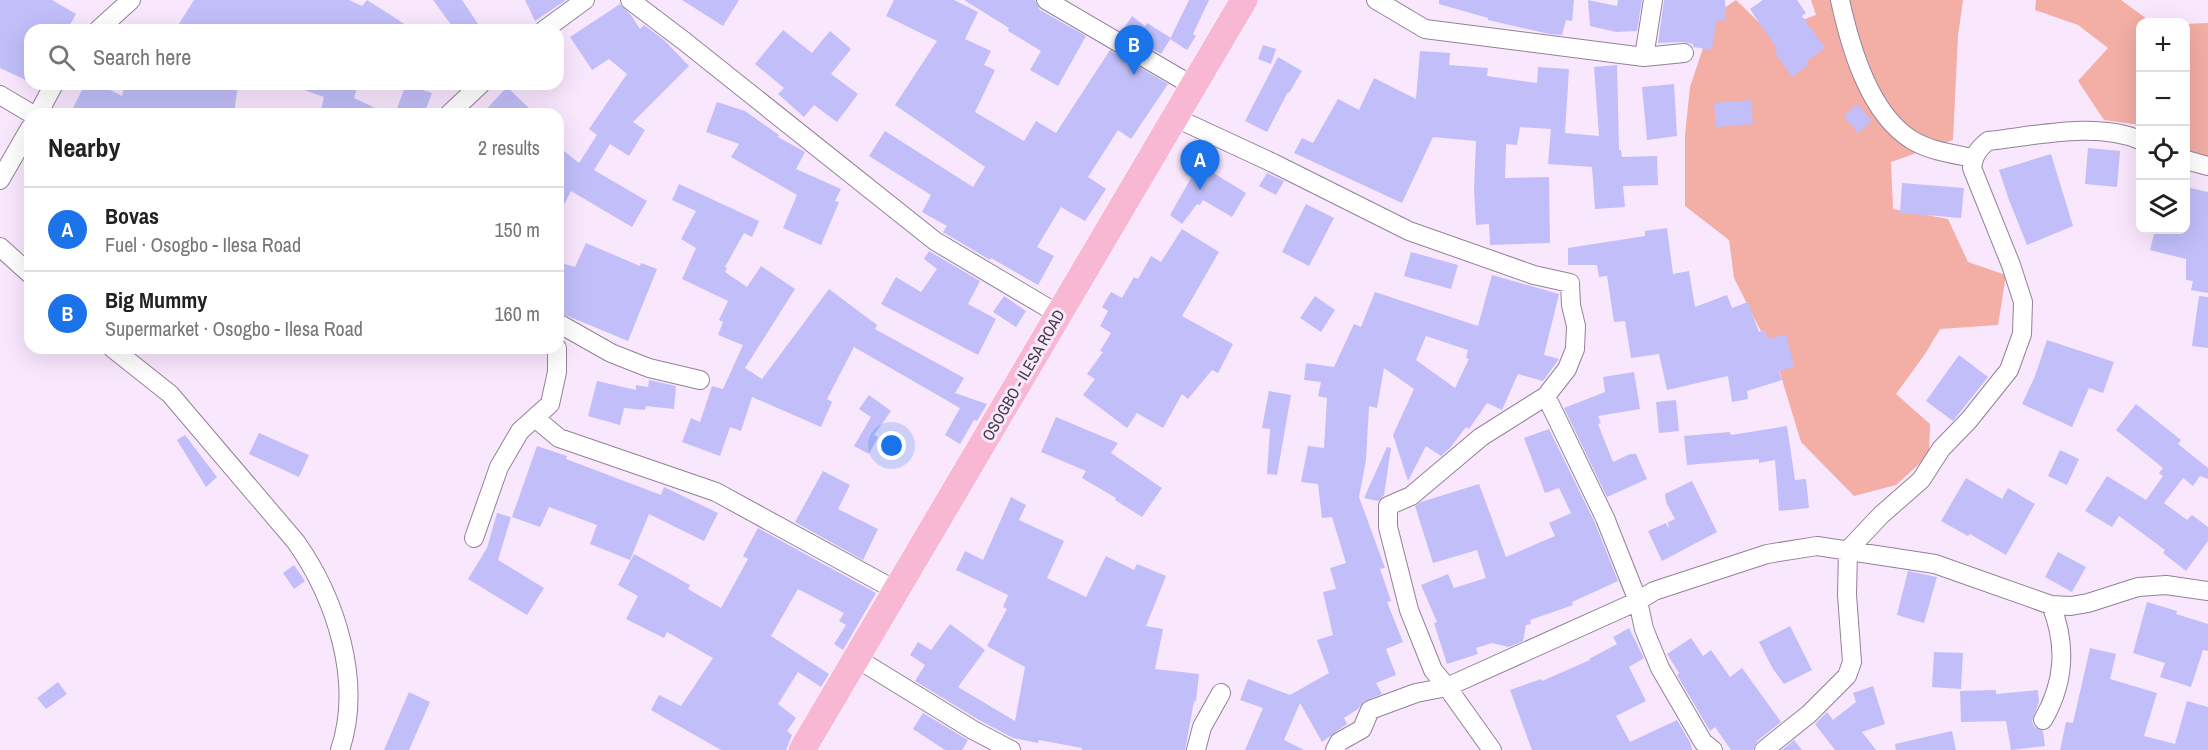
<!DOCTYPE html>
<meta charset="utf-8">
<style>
body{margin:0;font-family:"Archivo Narrow",sans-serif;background:#f2f2f2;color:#222}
.controls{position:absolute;right:18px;top:18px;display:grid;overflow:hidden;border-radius:12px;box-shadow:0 6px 24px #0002}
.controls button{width:54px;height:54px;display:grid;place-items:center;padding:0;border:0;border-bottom:2px solid #e0e0e0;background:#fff;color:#222;font:30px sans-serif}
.you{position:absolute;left:892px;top:446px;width:21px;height:21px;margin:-15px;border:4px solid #fff;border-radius:50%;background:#1a73e8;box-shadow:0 0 0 9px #1a73e833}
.badge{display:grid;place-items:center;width:39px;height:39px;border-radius:50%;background:#1a73e8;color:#fff;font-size:20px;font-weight:700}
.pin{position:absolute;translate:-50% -50px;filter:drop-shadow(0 2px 3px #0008)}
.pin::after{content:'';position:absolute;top:32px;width:21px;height:18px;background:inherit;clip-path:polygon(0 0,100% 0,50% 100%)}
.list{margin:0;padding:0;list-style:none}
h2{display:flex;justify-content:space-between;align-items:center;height:78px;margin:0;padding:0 24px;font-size:26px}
h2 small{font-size:20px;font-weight:400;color:#767676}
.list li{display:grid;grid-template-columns:39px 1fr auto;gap:18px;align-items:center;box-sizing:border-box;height:84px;padding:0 24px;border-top:2px solid #e0e0e0}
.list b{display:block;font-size:22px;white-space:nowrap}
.list p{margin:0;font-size:20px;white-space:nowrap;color:#767676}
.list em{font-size:20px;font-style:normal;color:#767676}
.icon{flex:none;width:33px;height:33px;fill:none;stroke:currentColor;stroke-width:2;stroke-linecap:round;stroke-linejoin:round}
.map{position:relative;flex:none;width:2208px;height:750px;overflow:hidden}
.search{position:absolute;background:#fff;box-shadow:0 6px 24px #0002;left:24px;top:24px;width:540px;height:66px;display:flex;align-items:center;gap:15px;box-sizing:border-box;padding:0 21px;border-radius:18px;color:#767676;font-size:22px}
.panel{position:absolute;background:#fff;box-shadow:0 6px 24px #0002;left:24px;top:108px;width:540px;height:246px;border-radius:18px}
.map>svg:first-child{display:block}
.green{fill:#f3aea5}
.building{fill:#c1bef9;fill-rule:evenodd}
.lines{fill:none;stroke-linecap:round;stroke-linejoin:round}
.minor-casing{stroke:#938296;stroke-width:20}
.primary-casing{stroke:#fff;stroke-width:28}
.minor{stroke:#fff;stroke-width:18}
.primary{stroke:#f8b8d4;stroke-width:27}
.labels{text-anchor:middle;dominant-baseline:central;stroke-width:6;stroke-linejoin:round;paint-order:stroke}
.street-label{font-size:16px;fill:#413a43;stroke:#f9e7fd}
</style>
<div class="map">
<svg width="2208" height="750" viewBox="0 0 2208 750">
<rect width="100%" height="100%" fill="#f9e7fd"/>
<path class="green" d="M1736,0L1769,32L1816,15L1811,0H1963L1958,36L1953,140L1891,162L1893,209L1948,219L1968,262L2006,275L1998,325L1940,329L1925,354L1896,394L1930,424L1929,455L1896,485L1854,496L1801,442L1777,363L1734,278L1729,240L1685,206V135L1690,87L1714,15Z
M2036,0H2121L2151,22H2140V125L2104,120L2078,81L2108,48L2078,25L2035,10Z
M2208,23V163L2207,164L2186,150V24Z"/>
<path class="building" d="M0,0H52L76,14L67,30H30V82L0,68Z
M194,0H349L362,6L367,0L414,30H175Z
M433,0H462L482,30H455Z
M525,0H566L535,21Z
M682,0H739L723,26Z
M894,0H954L978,12L965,39L991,51L984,65L995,70L975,112L1024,141L1036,121L1056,133L1110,50L1168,84L1131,139L1118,130L1088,177L1106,189L1085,221L1061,207L1037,247L1054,256L1038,285L991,258L990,260L943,232L947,226L922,212L931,195L869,156L885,131L973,187L985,167L895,105L937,41L886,16Z
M964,0H1035L1040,10L1086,36L1058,86L1030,70L1041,51L1008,31L1009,28Z
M1189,0H1209L1193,34L1196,36L1187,50L1170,39Z
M1439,0H1574L1572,21L1566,20L1562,35L1549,34L1488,20V18L1439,4Z
M1588,0L1617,6L1618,0H1642L1637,31L1616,32L1590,26Z
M1664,0H1725L1726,20L1716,21L1712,50L1693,47V44L1683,42L1658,43Z
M1763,0H1797L1806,13L1802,16L1825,48L1807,61L1809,64L1792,77L1774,51L1777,49L1750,9Z
M620,4L631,15L640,29L644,25L664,40L689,66L633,122L645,130L629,156L610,144L594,170L647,201L632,227L571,191L558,217V146L579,163L597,135L589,129L627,74L609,59L592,70L570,37Z
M1132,16L1145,26L1147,23L1171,38L1161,54L1122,31Z
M783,30L812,53L830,31L851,49L831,74L858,94L837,122L814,105L804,117L778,94L784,88L755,64Z
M1263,45L1276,49L1271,64L1258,59Z
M1420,51L1450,53L1449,65L1488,68L1487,76L1537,83L1538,67L1569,69L1565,133L1599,136L1594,67L1617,65L1619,150H1621L1622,157L1657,156L1658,185L1623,186L1625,207L1595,209L1592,167L1548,164L1551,129L1520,127L1517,145L1506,144L1505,178L1549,177L1550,243L1490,245L1489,224L1476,225L1474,190L1476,141L1433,137L1402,203L1294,153L1302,138L1313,143L1338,99L1359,110L1374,78L1416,99Z
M1278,57L1302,71L1289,93L1288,92L1267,132L1245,121Z
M85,84H98L122,96L125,84H238L234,114H70Z
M293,84H358L354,98L388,114H320L324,97L293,86Z
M406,84L432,93L424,114H395Z
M1674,84L1677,136L1647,140L1642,87Z
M507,87L535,114H482Z
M1751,100L1753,124L1716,127L1714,103Z
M717,102L745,111L779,135L778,137L805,152L796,169L841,189L835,201L839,202L821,245L783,228L797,195L731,157L739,144L706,132Z
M1857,104L1872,121L1858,133L1844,116Z
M2088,148L2120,151L2117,187L2085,184Z
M2051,154L2073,226L2027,245L2009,200L1999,170Z
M1199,164L1246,193L1232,217L1203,200L1200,205L1197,204L1182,224L1170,215Z
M1267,173L1284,181L1276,195L1259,186Z
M1902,183L1964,188L1961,218L1900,213Z
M679,184L759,221L752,237L744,233L725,267L727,268L725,272L747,287L761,266L795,289L745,368L762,379L829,289L877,325L875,329L964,378L955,393L987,404L977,421L974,420L960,444L945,435L960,408L854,347L827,399L832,402L821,427L752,397L741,431L730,427L720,456L682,442L691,418L700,422L712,386L723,389L743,345L718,335L723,322L719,320L728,301L682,279L696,248L681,239L696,211L672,200Z
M2186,187L2208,192V293L2191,290L2193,281L2186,280V259L2150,250L2155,230H2186Z
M1306,204L1334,218L1309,266L1282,252Z
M1667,228L1673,274L1689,271L1695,307L1727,295L1732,308L1748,302L1759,332L1765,330L1768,339L1786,334L1794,367L1779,371L1782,380L1747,391L1748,399L1732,402L1728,376L1667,390L1659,354L1631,358L1625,321L1614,322L1607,276L1599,277L1597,265H1568V248L1645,236V231Z
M1182,229L1219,252L1182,316L1233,344L1218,373L1212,370L1188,399L1182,394L1163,428L1137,413L1127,428L1083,395L1095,379L1087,374L1103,352L1100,351L1111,333L1100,326L1108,311L1102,307L1111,292L1122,298L1134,277L1138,279L1151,256L1161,262Z
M586,243L640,266L641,263L657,269L628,341L558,312V262L575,267Z
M929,251L980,281L968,304L996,319L978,355L881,304L896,277L921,292L937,269L924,259Z
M1411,252L1458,265L1451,289L1404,276Z
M1492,275L1559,294L1544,355L1559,359L1543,381L1518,374L1502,410L1487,403L1469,429L1466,427L1450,448L1441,456L1426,446L1408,481L1393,435L1414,389L1384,368L1377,408L1369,406L1366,460L1359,497L1385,568L1380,569L1391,601L1387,602L1403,642L1386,649L1396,675L1376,683L1382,694L1363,702L1358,709L1344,718L1347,724L1322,742L1300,703L1284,740L1304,750H1245L1263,708L1240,700L1248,679L1290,695L1329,673L1317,640L1333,635L1323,592L1336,589L1330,568L1346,563L1332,517L1322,518L1318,484L1301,482L1308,446L1324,448L1327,398L1318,396L1321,382L1304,380L1306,363L1334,367L1354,324L1361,327L1375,292L1478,326ZM1426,336L1468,350L1466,358L1469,359L1455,388L1416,360Z
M1004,296L1026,311L1016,327L993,312Z
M1315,296L1335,310L1321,332L1300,318Z
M2199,296L2208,297V348L2192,346Z
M2047,340L2114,362L2103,393L2089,388L2072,427L2022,404L2035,376Z
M1959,355L1988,377L1953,421L1926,401Z
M1634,372L1640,409L1598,416L1601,423L1598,424L1613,462L1630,454H1636L1647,479L1607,497L1564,408L1605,392L1603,377Z
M649,380L676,386L674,409L646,406L645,410L624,408L620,425L588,416L597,381L636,390V385L648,387Z
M1269,391L1291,395L1277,475L1267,474L1270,429L1262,428Z
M869,395L891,411L874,435L878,437L869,454L854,446L871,417L859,409Z
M1676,400L1679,431L1659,433L1656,402Z
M2136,404L2181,440L2178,444L2208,468V479L2200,476L2193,486L2183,478L2164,503L2187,520L2192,515L2208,527V541L2186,571L2163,553L2165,550L2119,516L2112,527L2085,511L2107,476L2146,500L2163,476L2159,473L2163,468L2116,430Z
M1056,417L1118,443L1111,453L1162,488L1142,517L1115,500L1116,498L1082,478L1086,471L1041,452Z
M1787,426L1795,480L1806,479L1809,508L1779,511L1775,460L1759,463V459L1687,465L1684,436L1730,432L1731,435Z
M1549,429L1595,523L1618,581L1572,602L1573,605L1530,620L1531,624L1526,625L1523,641L1509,647L1492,643L1476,648L1478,654L1447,664L1434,623L1437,622L1421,585L1448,574L1454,588L1486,578L1477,550L1433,563L1415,506L1421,502L1479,484L1506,557L1555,536L1549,523L1571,513L1559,488L1545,493L1524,438Z
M259,433L309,455L299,477L249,454Z
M185,435L217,477L206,487L177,440Z
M537,446L567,456L566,459L661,495L664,487L718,513L704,541L649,514L630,560L590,544L597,525L549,507L540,527L512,517Z
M1387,447L1391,448L1384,495L1378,501L1364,498Z
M2060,450L2079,459L2067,485L2048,476Z
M823,471L850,485L838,509L878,529L863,560L795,522Z
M1966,478L2002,499L2008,488L2035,504L2006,555L1970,534L1968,536L1941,521Z
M1692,481L1717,532L1662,561L1648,531L1666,523L1669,529L1668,522L1675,519L1666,502L1665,494Z
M1011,497L1026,505L1019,520L1064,541L1047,578L1086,597L1106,556L1134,570L1137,564L1166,576L1146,626L1163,629L1155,669L1199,674L1196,701H1194L1185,750H1082V748L1039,740L1038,743L1013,738L979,720L915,681L925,665L910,655L918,642L931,650L950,624L985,650L958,687L1015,721L1025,667L987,646L1007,609L1003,607L1008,595L956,570L965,551L983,560Z
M497,513L511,517L498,560L544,588L527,615L468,579L487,548Z
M758,528L876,593L843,650L834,644L846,625L839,621L844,613L798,589L771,636L829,674L821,687L798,672L778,704L796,718L787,731L792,735L786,750H721L651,710L659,695L681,706L713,658L667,632L664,638L626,619L638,596L618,585L634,554L690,585L688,589L721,608L748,559L743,556Z
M2058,552L2086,567L2072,592L2045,577Z
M294,565L305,581L294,589L283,573Z
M1908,571L1937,577L1924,623L1897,615Z
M2147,602L2177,611L2176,614L2208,624V651L2203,650L2191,687L2160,677L2165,663L2133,653Z
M1790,626L1812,670L1784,684L1773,669L1759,642Z
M1629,628L1644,658L1629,667L1646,701L1616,716L1630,742L1677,720L1691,744L1692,750H1532L1510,690L1541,679L1542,681L1590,660L1589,659L1617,644L1613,637Z
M1691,638L1703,656L1711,650L1730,677L1742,668L1781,722L1757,741L1753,750H1731L1715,727L1710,731L1677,675L1679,673L1667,654Z
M2090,648L2116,654L2110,679L2157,693L2144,736L2175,744L2187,701L2208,707V750H2060L2066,722L2073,723Z
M1934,652L1963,653L1961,689L1932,687Z
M58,682L67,694L46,709L37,698Z
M1873,686L1885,724L1862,732L1876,750H1835L1815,724L1827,712L1833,720L1856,702L1853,693Z
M1996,690V694L2038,690L2039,702L2032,721L2034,727L2043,731L2045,746L2011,750L2006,721L1961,722L1960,691Z
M409,692L430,702L409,750H384Z
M923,713L968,740L962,750H945L913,729Z
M1952,731L1956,750H1896L1895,744Z
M1794,740L1802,750H1782Z"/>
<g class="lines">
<defs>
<path id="minor" d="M630,0L684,41L935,241L1058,314
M1046,0L1193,86
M1376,0L1425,29L1644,57L1684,53
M1840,0C1850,46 1869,114 1912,140C1930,151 1953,154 1973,158
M98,30L131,0
M544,30L585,0
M1644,57L1653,0
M0,95L32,114
M38,114L54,84
M449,114L481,84
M1176,118L1273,163L1409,231L1534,275L1570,283L1571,305L1576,326L1575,349L1567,369L1546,396L1481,437L1411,496L1388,506V527L1409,610L1433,670L1447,687L1492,750
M2186,160L2208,166
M0,180L30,128
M0,247L30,274
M558,323L611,353L649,368L700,380
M112,348L170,394L296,542C336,599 363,682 340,750
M1546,396L1605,518L1638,601L1644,629L1660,668L1703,742L1713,750
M535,418L559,438L716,492L897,591
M474,538L499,467L520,431L550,404L557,372V348
M856,658L973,730L1011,750
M2043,720C2065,682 2067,645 2051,605
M1196,750L1202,727L1221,693
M1335,750L1339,742L1362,729L1370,710L1416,693L1447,687L1638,601L1654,591L1767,554L1817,546L1935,564L2051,605L2071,606L2088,603L2138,587L2166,585L2208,591
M1764,750L1809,714L1847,676L1852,662L1847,595L1848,550L1881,515L1921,480L1941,449L1969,420L2009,370L2022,334L2023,302L2011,265L1972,168C1974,155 1978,149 1988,141C2035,136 2096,121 2140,140"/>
<path id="primary" d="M802,750L1244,0"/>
</defs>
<use href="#minor" class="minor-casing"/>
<use href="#primary" class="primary-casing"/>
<use href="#minor" class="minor"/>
<use href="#primary" class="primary"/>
</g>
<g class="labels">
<g class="street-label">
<text transform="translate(1023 375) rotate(-60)">OSOGBO - ILESA ROAD</text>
</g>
</g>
</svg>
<div class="controls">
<button>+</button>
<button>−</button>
<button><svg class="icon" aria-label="locate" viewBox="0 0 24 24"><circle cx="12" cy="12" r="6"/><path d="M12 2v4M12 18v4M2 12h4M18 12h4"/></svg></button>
<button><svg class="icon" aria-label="layers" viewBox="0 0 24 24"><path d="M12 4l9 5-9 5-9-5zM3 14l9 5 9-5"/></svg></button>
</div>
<div class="you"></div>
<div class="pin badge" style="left:1200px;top:190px">A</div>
<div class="pin badge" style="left:1134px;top:75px">B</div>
<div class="search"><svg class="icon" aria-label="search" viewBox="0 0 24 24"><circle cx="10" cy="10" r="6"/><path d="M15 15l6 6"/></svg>Search here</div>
<section class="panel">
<h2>Nearby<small>2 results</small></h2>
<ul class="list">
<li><span class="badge">A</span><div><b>Bovas</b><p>Fuel · Osogbo - Ilesa Road</p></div><em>150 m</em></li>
<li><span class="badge">B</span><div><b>Big Mummy</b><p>Supermarket · Osogbo - Ilesa Road</p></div><em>160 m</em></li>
</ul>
</section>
</div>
